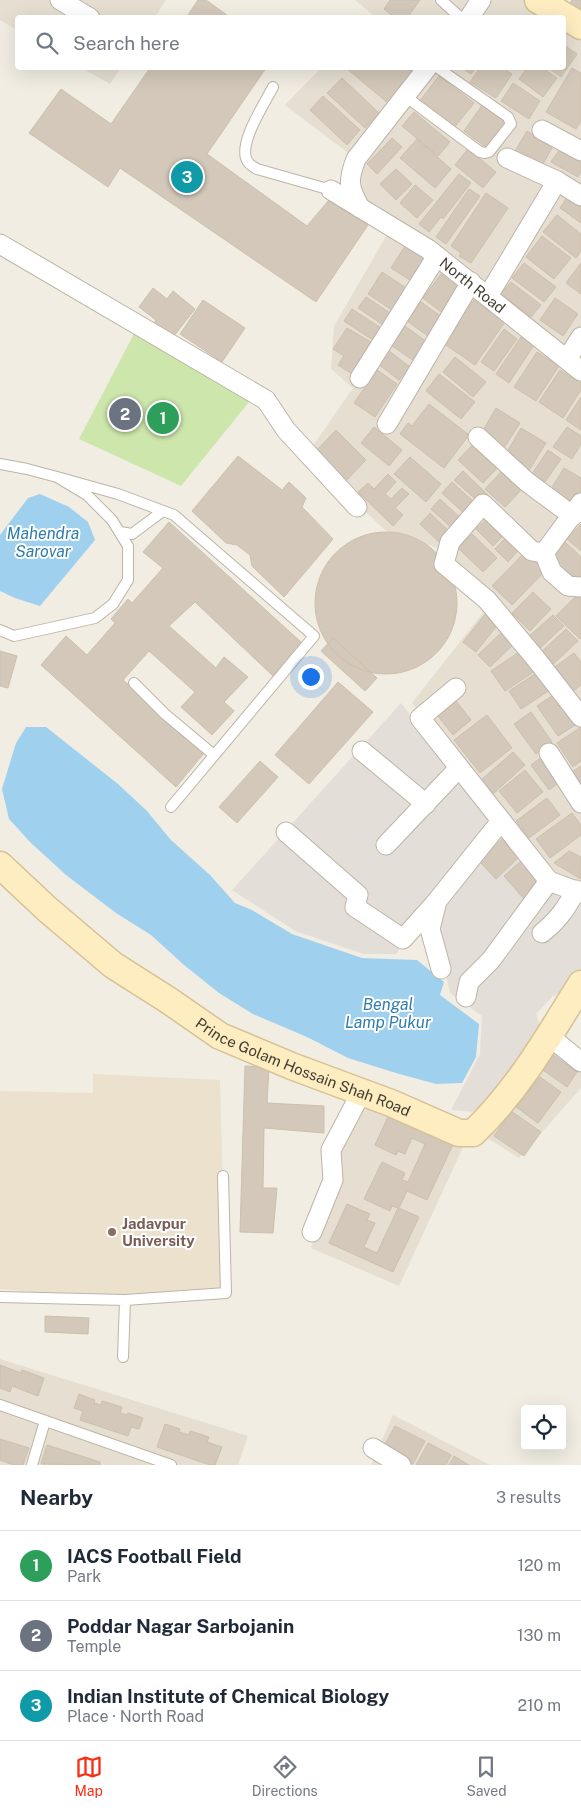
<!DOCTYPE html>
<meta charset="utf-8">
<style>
body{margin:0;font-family:"Public Sans",sans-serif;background:#f6f6f7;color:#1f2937}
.controls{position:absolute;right:15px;bottom:15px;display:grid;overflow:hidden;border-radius:5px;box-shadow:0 5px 20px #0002}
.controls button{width:45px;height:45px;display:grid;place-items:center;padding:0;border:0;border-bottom:1px solid #e0e1e3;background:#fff;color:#1f2937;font:25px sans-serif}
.you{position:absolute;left:310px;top:676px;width:18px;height:18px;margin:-12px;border:4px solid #fff;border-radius:50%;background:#1a73e8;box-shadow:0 0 0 8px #1a73e833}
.badge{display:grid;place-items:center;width:32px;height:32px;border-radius:50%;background:#f82f14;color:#fff;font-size:16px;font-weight:700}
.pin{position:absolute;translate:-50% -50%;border:2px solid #fff;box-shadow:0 1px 5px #0006}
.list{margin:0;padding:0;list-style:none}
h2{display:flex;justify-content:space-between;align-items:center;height:65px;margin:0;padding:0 20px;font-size:21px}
h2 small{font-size:16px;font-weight:400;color:#747a83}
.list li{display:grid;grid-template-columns:32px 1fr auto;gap:15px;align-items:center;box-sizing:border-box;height:70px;padding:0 20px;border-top:1px solid #e0e1e3}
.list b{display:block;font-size:19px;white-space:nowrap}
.list p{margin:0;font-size:16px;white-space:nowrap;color:#747a83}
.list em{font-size:16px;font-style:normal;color:#747a83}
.icon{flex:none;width:28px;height:28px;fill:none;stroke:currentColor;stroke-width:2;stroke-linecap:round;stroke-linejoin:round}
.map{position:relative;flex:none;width:581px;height:1465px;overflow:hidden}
.search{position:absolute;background:#fff;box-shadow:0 5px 20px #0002;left:15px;right:15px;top:15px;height:55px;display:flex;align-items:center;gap:12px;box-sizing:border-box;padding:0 18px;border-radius:5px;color:#747a83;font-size:19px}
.sheet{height:275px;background:#fff}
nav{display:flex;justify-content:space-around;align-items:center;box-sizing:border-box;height:70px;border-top:1px solid #e0e1e3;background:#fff;font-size:14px;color:#747a83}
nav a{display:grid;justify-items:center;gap:2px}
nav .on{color:#f82f14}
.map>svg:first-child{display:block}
.residential{fill:#e5ded1}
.industrial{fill:#e3ded8}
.education{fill:#ebe1cd}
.green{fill:#cde6ab}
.water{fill:#9fd1ef}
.building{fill:#d3c8b9;stroke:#cdbfac}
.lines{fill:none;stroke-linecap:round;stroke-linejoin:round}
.lane-casing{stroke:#bdb4a6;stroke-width:12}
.street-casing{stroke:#bdb4a6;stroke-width:21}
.secondary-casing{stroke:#d5c195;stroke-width:29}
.lane{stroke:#fff;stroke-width:10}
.street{stroke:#fff;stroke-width:19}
.secondary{stroke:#feedc1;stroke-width:26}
.education-dot{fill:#8d6e63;stroke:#fff;stroke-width:2}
.labels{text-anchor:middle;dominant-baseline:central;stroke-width:4;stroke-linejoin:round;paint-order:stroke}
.street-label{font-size:15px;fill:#433c33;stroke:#fff}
.education-label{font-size:15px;font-weight:bold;fill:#785e54;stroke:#fff;text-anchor:start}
.water-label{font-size:16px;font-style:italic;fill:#2e7cad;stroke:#fff}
</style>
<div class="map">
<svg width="581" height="1465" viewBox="0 0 581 1465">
<rect width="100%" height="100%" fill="#f1ede3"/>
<path class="residential" d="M0,0H166L155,17L18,18L17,30L0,20Z
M355,0H538L561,17H369L372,14Z
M564,20L581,33V368L363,205L360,162L285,105L321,68H564Z
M82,68H121L110,84Z
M388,233L424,254L581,373V497L543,549L486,499L441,549L386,531L306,456L353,388L331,369L334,326Z
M487,513L546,558L577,527L581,520V889L551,876L412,703L492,601L450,566L455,545Z
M550,1041L581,1073V1088L519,1158L481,1134Z
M367,1088L470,1132L399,1286L311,1248L337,1184L334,1154Z
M0,1359L248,1436L238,1465H0Z
M393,1415L490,1465H371Z"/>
<path class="industrial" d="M401,703L494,823L431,901L396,954H364L295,931L232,890Z
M502,828L581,898V973L570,988L552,997L536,1014L542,1031L488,1113L451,1110L480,1054L482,1016L450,993L435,926L440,903Z"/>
<path class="education" d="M93,1074L220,1080L226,1293L118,1300L0,1289V1091L93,1093Z"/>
<path class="green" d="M137,328L253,397L181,486L79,439Z"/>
<path class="water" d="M40,494L69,507L88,522L95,540L40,606L15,598L0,591V535L28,498Z
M26,727H46L118,784L147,811L171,840L210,875L235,903L252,910L292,934L362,958L417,960L444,982L440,995L479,1024L476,1057L462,1083L436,1084L396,1073L348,1058L307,1037L253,1014L219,993L184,965L151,935L116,913L66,875L31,843L9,819L2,789L16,743Z"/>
<path class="building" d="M198,0H206L231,18H186Z
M390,0H420L407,18H395L384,9Z
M572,0H581V11L570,3Z
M564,45L577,54L561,77L549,68H564Z
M150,68H266L207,154L307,226L329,200L368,225L316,302L120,168L108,187L29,133L61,89L111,124Z
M346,68H408L414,72L388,103Z
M462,68H476L471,74Z
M480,68H503L512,74L496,98L470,82Z
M527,68H543L557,78L543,97L519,79Z
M572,68L581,73V121L576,129L546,112Z
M439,76L474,103L453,129L419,102Z
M342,78L379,113L365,128L327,93Z
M513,83L540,101L529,119L501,101Z
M323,96L360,130L347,145L310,110Z
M483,104L506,121L487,148L464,131Z
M414,112L450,142L438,156L402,126Z
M527,131L552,148L540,169L514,153Z
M392,138L402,147L377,174L367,164Z
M417,139L451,169L435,188L400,158Z
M468,149L496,172L483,188L455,165Z
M560,149L581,161V171L578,177L551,162Z
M396,169L412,184L396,200L380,184Z
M459,174L471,183L443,219L441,217L429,232L419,224Z
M415,185L433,200L417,218L400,203Z
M469,189L480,196L446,244L436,237Z
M486,193L508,208L471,263L459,256L461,253L451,246Z
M570,193L581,201V223L560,208Z
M557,215L581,234V251L576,258L543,232Z
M542,236L571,258L554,279L526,257Z
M405,246L427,259L413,282L391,268Z
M524,263L556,287L544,302L512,278Z
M581,263V294L566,283Z
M382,272L409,290L395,312L368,294Z
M441,274L463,291L445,315L423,298Z
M511,282L541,305L531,317L501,294Z
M153,288L167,299L173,291L195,309L170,341L152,326L156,320L139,307Z
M366,297L393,315L385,326L358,308Z
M555,298L578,314L563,336L540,320Z
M203,300L245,328L222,362L180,334Z
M474,300L505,322L475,365L443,343Z
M421,302L442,317L428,336L407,321Z
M352,309L384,330L376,342L344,321Z
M402,324L427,342L414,361L388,343Z
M347,328L374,344L354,375L338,365L344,356L333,349Z
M504,329L517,339L494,371L481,362Z
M521,337L534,345L509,383L496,374Z
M389,351L410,367L399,380L378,364Z
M537,352L559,366L536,401L514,387Z
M455,357L486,382L473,397L443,372Z
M377,370L397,384L375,417L354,403Z
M560,370L581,383V390L563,418L539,402Z
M439,374L475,402L461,419L426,391Z
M581,397V430L566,420Z
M429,404L469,435L444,468L400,434L408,423L412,426Z
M496,408L520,423L504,448L481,434Z
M374,427L402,450L389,466L361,443Z
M567,427L581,436V444L572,459L553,447Z
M521,428L546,443L528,472L504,457Z
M336,430L366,460L345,482L315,452Z
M476,441L501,464L483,483L458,460Z
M548,450L561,459L545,482L532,474Z
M238,456L282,490L289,482L306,498L302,507L333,539L284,597L252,566L250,555L237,545L226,543L192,511Z
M410,457L441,484L426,502L394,474Z
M564,468L581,478V494L573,507L549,492Z
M463,471L488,495L480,503L454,480Z
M502,471L522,489L505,507L485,489Z
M388,474L396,482L385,494L391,499L402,488L409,494L395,508L403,515L393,526L358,492L368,483L374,489Z
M452,482L478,506L468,517L442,493Z
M440,499L464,521L455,531L431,509Z
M430,513L451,533L440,543L420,524Z
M491,515L507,532L493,546L476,529Z
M169,522L302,643L273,676L195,602L169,626L216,668L224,657L248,677L224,702L234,711L212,735L181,707L195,692L149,651L123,680L205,752L176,787L41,665L66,636L87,655L115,623L111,619L128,599L132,603L163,568L143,552Z
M581,524V551L567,539Z
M315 603a71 71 0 1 1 142 0a71 71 0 1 1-142 0Z
M510,533L523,545L508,562L495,549Z
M472,534L497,558L483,572L458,548Z
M565,542L581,557V578L575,584L549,558Z
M525,552L537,564L540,562L547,569L512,605L492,586Z
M581,591V638L580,639L556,616Z
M533,592L551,609L530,631L512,613Z
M486,613L499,623L476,652L463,642Z
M553,615L564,626L539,649L528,637Z
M505,629L517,641L490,667L478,655Z
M566,629L578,641L551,666L539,654Z
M333,638L377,678L365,691L321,651Z
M525,648L538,669L505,691L491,671Z
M0,651L17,656L8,688L0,686Z
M574,653L581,662V685L571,693L552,669Z
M541,670L553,688L521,709L509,691Z
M338,682L373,712L309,784L275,755Z
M556,693L577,724L558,736L537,706Z
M456,701L471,720L453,735L437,715Z
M531,712L552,742L536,754L514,724Z
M487,715L512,748L480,773L454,740Z
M581,727V761L573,767L557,743Z
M513,752L525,765L493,794L481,780Z
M546,754L564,779L549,790L531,765Z
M260,761L278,777L237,823L219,807Z
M581,766V791L569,774Z
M525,770L543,792L517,813L499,791Z
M547,798L560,815L529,838L516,821Z
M572,813L581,825V835L550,858L536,839Z
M504,837L521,855L496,879L479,861Z
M569,851L581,857V879L554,863Z
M522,860L543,885L525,900L504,876Z
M553,1055L577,1072L567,1087L543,1070Z
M245,1066L269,1067L267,1103L324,1106V1133L264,1128L263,1188H277L273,1233L240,1232Z
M540,1077L561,1092L538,1123L516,1107Z
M392,1108L456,1138L427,1200L407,1191L399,1208L419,1217L393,1272L329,1243L347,1204L370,1214L367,1220L375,1223L364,1247L377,1253L398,1208L392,1206L390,1211L364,1199L382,1162L405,1173L402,1180L408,1182L425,1144L412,1138L405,1154L398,1151L396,1155L375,1145Z
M511,1111L541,1132L524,1156L494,1136Z
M45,1316L89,1318L88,1334L45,1332Z
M0,1365L21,1373L22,1370L44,1378L38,1396L12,1386L10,1392L0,1388Z
M79,1394L95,1400L94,1403L101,1405L102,1401L122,1407L120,1413L127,1415L128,1413L143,1418L139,1429L131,1427L128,1436L80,1420L83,1411L74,1408Z
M165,1424L180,1429L179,1432L189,1435L190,1431L209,1437L207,1442L222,1447L215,1465H210L157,1447Z
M395,1426L425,1441L413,1464L383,1448Z
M0,1439L29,1448L23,1465H13L0,1460Z
M428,1443L451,1455L446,1465H416Z
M47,1445L100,1462V1465L41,1464Z
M454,1456L469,1465H449Z"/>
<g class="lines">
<defs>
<path id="lane" d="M441,0L461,18
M273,87C265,103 236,146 248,162C250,165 254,167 257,169L331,190
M405,96L480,152L485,153L489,152L511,124L508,117L438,68
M0,464L27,469L57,477L87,495L112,520L128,546V580L113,604L95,618L14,636L0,630
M57,477L118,494L174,515L314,636L171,807
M120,532L132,534L163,511
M134,683L165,714L214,755
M0,1297L125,1300L226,1293L223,1176
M123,1357L125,1300
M0,1405L171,1465
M32,1465L45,1421"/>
<g id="street">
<path d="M60,0L90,18"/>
<path d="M469,18L481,0"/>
<path d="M542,130L581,151"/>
<path d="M507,158L557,181L581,196"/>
<path id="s1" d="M331,190L428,249L581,371"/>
<path d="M360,208C349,187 347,182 356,159L427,68"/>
<path d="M0,244L266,400L286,430L357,507"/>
<path d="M488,296L557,181"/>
<path d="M567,359L581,337"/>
<path d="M360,378L437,256"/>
<path d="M387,424L471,282"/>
<path d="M478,437L527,482L573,516"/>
<path d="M581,503L544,553L532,551L483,504L450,542L444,564L487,600L536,659L581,717"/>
<path d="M544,553L552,572L568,586L581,587"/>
<path d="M456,688L420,718L549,881L581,893"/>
<path d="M362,751L426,804"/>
<path d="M549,753L581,803"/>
<path d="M286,832L358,895L355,907L403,939L437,901"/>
<path d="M386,845L459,768"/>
<path d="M542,933C558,920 566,909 576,890"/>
<path d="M441,969L430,929L437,901L501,821"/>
<path d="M466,997L469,982L491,960L549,881"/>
<path d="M549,1036L581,1062"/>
<path d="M312,1232L333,1180L331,1150L361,1093"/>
<path d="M373,1448L401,1465"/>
</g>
<g id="secondary">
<path d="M538,0L581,26"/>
<path id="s2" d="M0,865L47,909L113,965L168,1000L220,1036L294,1067L391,1103L459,1133H473C518,1090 549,1036 581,984"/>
</g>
</defs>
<use href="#lane" class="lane-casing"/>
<use href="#street" class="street-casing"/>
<use href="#secondary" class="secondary-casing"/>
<use href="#lane" class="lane"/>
<use href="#street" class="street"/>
<use href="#secondary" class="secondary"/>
</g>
<circle class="education-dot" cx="112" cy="1232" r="5"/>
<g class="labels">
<g class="street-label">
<text stroke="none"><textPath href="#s1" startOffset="171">North Road</textPath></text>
<text stroke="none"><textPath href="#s2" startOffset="368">Prince Golam Hossain Shah Road</textPath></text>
</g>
<g class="education-label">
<text x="122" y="1223">Jadavpur<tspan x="122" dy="17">University</tspan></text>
</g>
<g class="water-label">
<text x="43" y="533">Mahendra<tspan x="43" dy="18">Sarovar</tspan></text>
<text x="388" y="1004">Bengal<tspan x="388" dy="18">Lamp Pukur</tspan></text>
</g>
</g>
</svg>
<div class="controls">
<button><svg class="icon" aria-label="locate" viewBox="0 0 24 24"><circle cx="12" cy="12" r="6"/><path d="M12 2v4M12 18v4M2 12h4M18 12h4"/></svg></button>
</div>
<div class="you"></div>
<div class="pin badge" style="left:163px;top:418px;background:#2e9e5b">1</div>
<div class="pin badge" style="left:125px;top:414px;background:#6b7280">2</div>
<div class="pin badge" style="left:187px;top:177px;background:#0f9aa8">3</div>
<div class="search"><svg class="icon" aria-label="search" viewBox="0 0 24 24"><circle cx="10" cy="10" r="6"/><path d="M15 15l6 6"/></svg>Search here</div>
</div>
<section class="sheet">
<h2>Nearby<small>3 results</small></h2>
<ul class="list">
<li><span class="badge" style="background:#2e9e5b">1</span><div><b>IACS Football Field</b><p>Park</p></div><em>120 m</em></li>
<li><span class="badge" style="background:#6b7280">2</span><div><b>Poddar Nagar Sarbojanin</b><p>Temple</p></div><em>130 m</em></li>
<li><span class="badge" style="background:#0f9aa8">3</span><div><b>Indian Institute of Chemical Biology</b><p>Place · North Road</p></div><em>210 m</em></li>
</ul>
</section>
<nav>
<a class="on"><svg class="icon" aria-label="map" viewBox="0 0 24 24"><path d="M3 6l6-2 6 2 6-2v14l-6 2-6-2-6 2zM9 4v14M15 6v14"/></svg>Map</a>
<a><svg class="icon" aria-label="directions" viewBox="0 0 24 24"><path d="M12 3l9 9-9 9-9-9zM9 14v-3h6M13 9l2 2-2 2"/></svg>Directions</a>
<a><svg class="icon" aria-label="saved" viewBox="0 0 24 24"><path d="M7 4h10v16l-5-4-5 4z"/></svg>Saved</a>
</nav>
